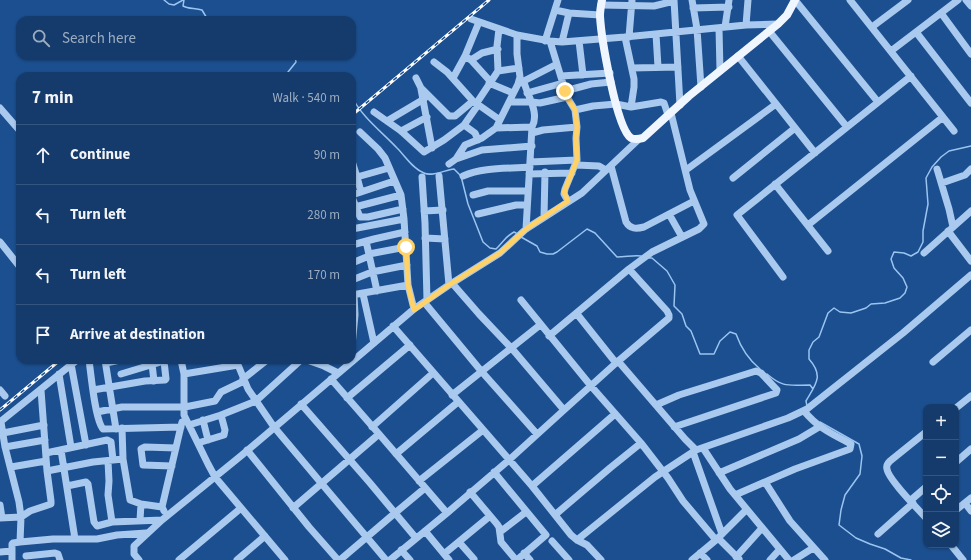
<!DOCTYPE html>
<meta charset="utf-8">
<style>
body{margin:0;font-family:"Source Sans 3",sans-serif;background:#214673;color:#f1f3f6}
.controls{position:absolute;right:12px;bottom:12px;display:grid;overflow:hidden;border-radius:8px;box-shadow:0 1px 3px #0004}
.controls button{width:36px;height:36px;display:grid;place-items:center;padding:0;border:0;border-bottom:1px solid #33557e;background:#143b6b;color:#f1f3f6;font:20px sans-serif}
.stop{position:absolute;width:12px;height:12px;margin:-9px;border:3px solid #ffd166;border-radius:50%;background:#fff}
.stop.end{background:#ffd166;border-color:#fff;box-shadow:0 1px 4px #0008}
.list{margin:0;padding:0;list-style:none}
h2{display:flex;justify-content:space-between;align-items:center;height:52px;margin:0;padding:0 16px;font-size:17px}
h2 small{font-size:13px;font-weight:400;color:#9dadc1}
.list li{display:grid;grid-template-columns:26px 1fr auto;gap:12px;align-items:center;box-sizing:border-box;height:60px;padding:0 16px;border-top:1px solid #33557e}
.list b{display:block;font-size:15px;white-space:nowrap}
.list em{font-size:13px;font-style:normal;color:#9dadc1}
.icon{flex:none;width:22px;height:22px;fill:none;stroke:currentColor;stroke-width:2;stroke-linecap:round;stroke-linejoin:round}
.map{position:relative;flex:none;width:971px;height:560px;overflow:hidden}
.search{position:absolute;background:#143b6b;box-shadow:0 1px 3px #0004;left:16px;top:16px;width:340px;height:44px;display:flex;align-items:center;gap:10px;box-sizing:border-box;padding:0 14px;border-radius:12px;color:#9dadc1;font-size:15px}
.panel{position:absolute;background:#143b6b;box-shadow:0 1px 3px #0004;left:16px;top:72px;width:340px;height:292px;border-radius:12px}
.map>svg:first-child{display:block}
.lines{fill:none;stroke-linecap:round;stroke-linejoin:round}
.stream{stroke:#9cc4f0;stroke-width:1.5}
.minor{stroke:#a9c9ee;stroke-width:7}
.major{stroke:#f0f6ff;stroke-width:8}
.rail-casing{stroke:#fff;stroke-width:3}
.rail{stroke:#1b4f8f;stroke-width:1.5;stroke-dasharray:4.5;stroke-linecap:butt}
.route{stroke:#ffd166;stroke-width:5}
</style>
<div class="map">
<svg width="971" height="560" viewBox="0 0 971 560">
<rect width="100%" height="100%" fill="#1b4f8f"/>
<g class="lines">
<path class="stream" d="M164,0L169,4L174,5L183,0
M184,0L183,6C188,9 195,8 202,10L208,20
M289,76L288,72L296,62L295,56
M298,76L310,73L313,76
M352,97C361,116 383,133 397,148C405,156 413,169 424,173C432,177 445,170 454,169L461,176L468,204L483,242L490,248L496,249C503,242 506,236 514,232L516,233
M521,237L537,246L540,252L547,254H553L557,252L587,229L595,233L617,257C626,257 633,255 641,256
M649,258H652L667,271L675,285L674,306L682,314L686,326L691,331L700,354H714L720,341L730,332L736,334C741,348 749,360 760,369
M767,374C783,388 789,385 810,385L813,389
M807,406L806,401C816,384 824,376 809,359V350L813,342L819,337L828,313L834,308L840,312L851,313L866,308L871,304L885,303L900,298L905,293L907,287L903,278L894,268L891,259L894,252L904,253L911,256L918,252L923,242V231L928,204L926,178L932,167L941,157L949,151L971,146
M820,422L859,444L862,456L860,474L845,495L841,510L839,525L856,538L870,544L885,549L901,558L911,560"/>
<path class="minor" d="M674,0L680,105
M692,0L697,29L701,87
M795,0L878,102
M850,0L954,131
M966,0L971,6
M601,5L654,6L674,1
M693,8L729,7
M555,10L569,13L600,15
M941,13L971,54
M471,19L517,35L550,41L562,42L625,37L746,25L778,24
M746,25L748,0
M725,27L729,0
M872,27L908,0
M719,28L720,71
M769,31L847,127
M916,32L971,103
M656,34L658,67
M625,37L634,79V87L631,107
M629,37L632,0
M545,41L558,0
M550,41L567,97L575,110L577,127L576,138L577,160L565,189L564,194L568,201
M579,41L583,75
M562,42L569,13
M891,51L958,0
M465,56L471,60L490,81
M738,56L815,153
M471,60L482,53L498,49
M434,62L447,72L473,101L500,120
M632,68L678,67
M498,71L519,68
M561,76L610,73
M416,78L421,88L449,116H455L473,101
M453,78L465,56L479,22
M524,82C527,95 540,113 532,127L526,229
M489,83L513,93
M520,83L557,64
M421,89L432,148
M565,91L591,84L611,82
M527,93L563,83
M509,102H532L540,103L567,97
M476,104L498,71L497,46L499,29
M0,108L20,131
M575,110L593,106L616,104L631,107L661,102L664,103L668,115
M374,112L401,131L424,152L444,140L464,125L478,105
M387,121L424,99
M464,125L475,133L478,140
M496,128L532,127
M401,131L427,117
M360,132L378,149L385,158L401,195L404,219L408,285L414,309
M532,133L543,130L577,127
M456,159L482,150L532,146
M352,161L357,177L389,168
M530,162L577,160
M449,164L456,159L465,145L482,138L496,128L518,84L520,77L517,54V35
M576,165L599,166L606,170
M611,166L626,222C630,229 636,229 644,227L694,201
M937,169L949,209L953,227
M686,170L776,104
M529,174L572,173
M439,176L449,285
M463,176C484,167 507,169 530,167
M357,177L361,192
M422,177L425,223L427,300
M733,178L795,128
M942,183L965,175L971,169
M775,184L828,251
M352,195L394,181
M473,195L488,191H528
M352,197L360,217H368L403,209
M355,207L401,195
M424,211L443,210
M478,214L516,205H527
M669,214L682,237
M544,217L545,172
M808,225L943,117
M352,229L404,219
M948,231L971,261
M425,238L445,239
M366,241L377,291
M0,242L20,267
M352,245L374,239L405,232
M924,253L971,211
M369,254L406,247
M352,263L369,256
M783,277L737,215L911,76
M352,280L372,272L407,265
M363,294L374,343
M352,295L408,285
M521,300L591,386L641,443L668,478L683,501L716,540
M424,302L482,372L537,434
M577,314L616,363
M393,326L532,486L571,535L577,540L587,545L601,560
M549,336L629,269L652,252L699,229L704,224L690,190L671,113
M352,346L355,315L354,295
M89,360C91,374 95,420 103,429L181,427
M105,360L116,429
M181,360L184,374
M236,360L248,389L274,427L386,560
M307,360L324,366L338,373
M933,362L971,330
M106,363L120,360
M71,364L86,445
M152,364L154,381
M238,365L184,374V415L208,464L215,477L285,560
M59,374L71,447
M121,374L164,361
M243,379L267,360
M0,390L5,396
M41,390L47,471
M93,390L145,381L165,380L166,379L164,361L171,360
M452,395L540,325
M347,398L410,345
M301,404L370,483L395,513L340,560
M656,405L679,395L756,371L761,373L777,390L776,393L674,427
M956,408L971,396
M564,410L616,363L669,318V315L667,311L629,269
M97,412L122,407H185L215,401L221,392L244,381
M203,420L208,440
M0,422L77,360
M1,422L5,447L19,502L21,517L20,542L53,539H97L117,535L146,533
M189,425L221,415L256,401L301,360
M372,427L433,373
M122,428L123,459L130,500L141,504L162,507
M926,432L890,461C888,463 886,466 887,469C888,479 918,509 926,518
M3,433L44,425
M379,434L447,513L390,560
M198,443L224,435L225,430L221,415
M5,447L45,440
M703,448L730,489L789,560
M61,450L75,539
M247,450L309,527L338,560
M696,450L788,418L807,409L903,333L971,275
M693,452L722,534
M46,453L107,440L111,442L113,460
M396,454L458,402
M108,461L109,481L108,495L112,522
M956,462L971,449
M172,466L143,465L141,449L145,447L176,448
M11,467L46,461
M494,472L546,535L517,560
M719,473L799,439L819,427
M419,481L483,430
M765,482L790,521L825,560
M67,486L86,482L88,484L94,522L97,526L112,522L162,520
M532,486L615,414
M470,492L497,524L499,527L501,542L516,560
M735,495L795,469L850,449L851,444C832,434 818,428 804,411
M911,500L926,487
M965,503L971,511
M0,505L2,518
M293,508L379,434L331,379
M956,510L971,498
M164,511L162,507L182,422
M447,513L509,460L564,410L514,351L479,314L452,283
M556,514L610,468L641,443
M0,518L21,517L30,511L51,504V501L47,471L93,462L123,459
M140,520L141,504
M425,531L449,560
M500,532L526,512
M878,534L913,503
M416,538L395,513L425,488
M718,538L739,559
M577,540L655,477L696,450L685,439L618,361
M552,541L569,560
M459,542L474,559
M951,545L963,560
M401,550L410,560
M0,552L12,551
M524,553L530,560
M700,553L707,560
M444,554L490,516
M26,556L55,553L58,554L60,560
M736,557L762,528
M12,560V544L13,543L20,542
M139,560L134,554V546L162,520L242,455L414,309L449,285L500,253L526,229L582,193L638,140
M179,560L241,508
M237,560L265,536
M692,560L716,540L746,510
M770,560L780,549
M794,560L813,548"/>
<path class="major" d="M602,0C601,5 600,10 600,16C601,35 616,128 631,138C635,140 639,139 643,138L689,96L778,24L787,15L795,0"/>
<defs>
<path id="rail" d="M352,115L489,0
M0,410L60,360"/>
</defs>
<use href="#rail" class="rail-casing"/>
<use href="#rail" class="rail"/>
</g>
<g class="lines">
<path class="route" d="M406,247L408,285L414,310L449,285L500,253L526,229L568,201L564,192L577,160L576,138L577,127L575,110L567,97L565,91"/>
</g>
</svg>
<div class="controls">
<button>+</button>
<button>−</button>
<button><svg class="icon" aria-label="locate" viewBox="0 0 24 24"><circle cx="12" cy="12" r="6"/><path d="M12 2v4M12 18v4M2 12h4M18 12h4"/></svg></button>
<button><svg class="icon" aria-label="layers" viewBox="0 0 24 24"><path d="M12 4l9 5-9 5-9-5zM3 14l9 5 9-5"/></svg></button>
</div>
<div class="stop" style="left:406px;top:247px"></div>
<div class="stop end" style="left:565px;top:91px"></div>
<div class="search"><svg class="icon" aria-label="search" viewBox="0 0 24 24"><circle cx="10" cy="10" r="6"/><path d="M15 15l6 6"/></svg>Search here</div>
<section class="panel">
<h2>7 min<small>Walk · 540 m</small></h2>
<ul class="list">
<li><svg class="icon" aria-label="ahead" viewBox="0 0 24 24"><path d="M12 20V5M6 11l6-6 6 6"/></svg><div><b>Continue</b></div><em>90 m</em></li>
<li><svg class="icon" aria-label="left" viewBox="0 0 24 24"><path d="M17 20v-9H6M10 6l-5 5 5 5"/></svg><div><b>Turn left</b></div><em>280 m</em></li>
<li><svg class="icon" aria-label="left" viewBox="0 0 24 24"><path d="M17 20v-9H6M10 6l-5 5 5 5"/></svg><div><b>Turn left</b></div><em>170 m</em></li>
<li><svg class="icon" aria-label="arrive" viewBox="0 0 24 24"><path d="M6 21V4h12l-3 4 3 4H6"/></svg><div><b>Arrive at destination</b></div></li>
</ul>
</section>
</div>
